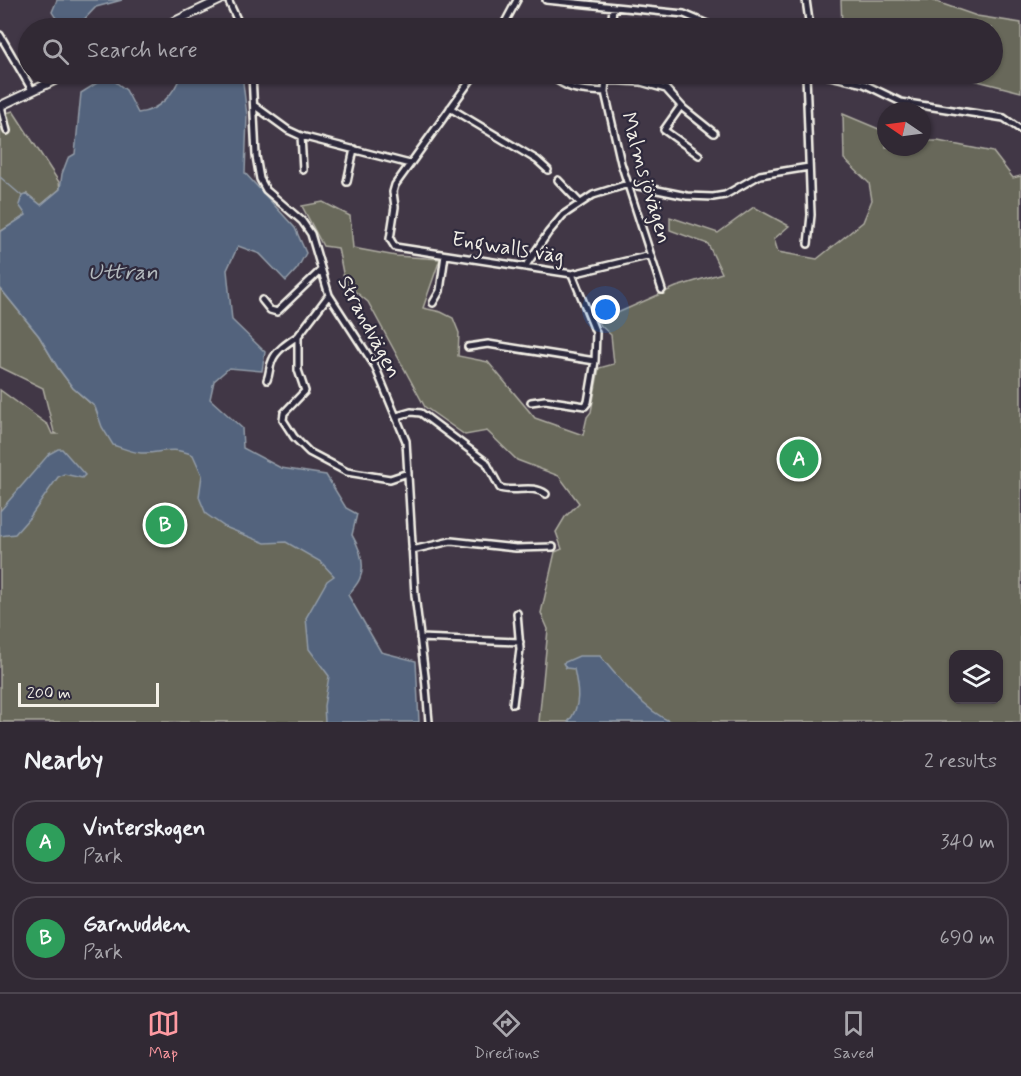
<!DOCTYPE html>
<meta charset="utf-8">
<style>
body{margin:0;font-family:Mynerve,sans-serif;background:#39313c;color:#f1f3f6}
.controls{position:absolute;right:18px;bottom:18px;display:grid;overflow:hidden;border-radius:12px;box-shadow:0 2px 4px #0004}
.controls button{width:54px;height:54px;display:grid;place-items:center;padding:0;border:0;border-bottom:2px solid #4c454f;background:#312934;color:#f1f3f6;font:30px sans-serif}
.compass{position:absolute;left:877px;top:102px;width:54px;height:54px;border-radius:50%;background:#312934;box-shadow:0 2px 4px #0004;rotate:283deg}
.scale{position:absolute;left:18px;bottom:15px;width:141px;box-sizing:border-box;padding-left:6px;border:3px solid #f4f1e8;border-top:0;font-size:16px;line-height:21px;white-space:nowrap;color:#f4f1e8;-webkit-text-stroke:4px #2f2a3d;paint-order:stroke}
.you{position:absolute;left:606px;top:310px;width:21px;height:21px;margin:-15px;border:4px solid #fff;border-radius:50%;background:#1a73e8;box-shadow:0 0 0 9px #1a73e833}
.badge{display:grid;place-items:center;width:39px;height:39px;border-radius:50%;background:#ff9aa2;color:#fff;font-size:20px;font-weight:700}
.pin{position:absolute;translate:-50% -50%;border:3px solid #fff;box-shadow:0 2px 6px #0006}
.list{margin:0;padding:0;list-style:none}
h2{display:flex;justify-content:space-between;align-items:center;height:78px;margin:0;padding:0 24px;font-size:26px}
h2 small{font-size:20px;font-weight:400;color:#a8a6ac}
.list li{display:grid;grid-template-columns:39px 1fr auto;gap:18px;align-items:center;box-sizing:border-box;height:84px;margin:0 12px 12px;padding:0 12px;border:2px solid #4c454f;border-radius:24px}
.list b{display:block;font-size:22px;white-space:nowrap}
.list p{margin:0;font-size:20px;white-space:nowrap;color:#a8a6ac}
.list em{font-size:20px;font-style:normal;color:#a8a6ac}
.icon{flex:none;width:33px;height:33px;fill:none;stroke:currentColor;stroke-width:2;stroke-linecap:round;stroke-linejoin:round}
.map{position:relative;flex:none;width:1021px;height:722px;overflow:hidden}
.search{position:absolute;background:#312934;box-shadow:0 2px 4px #0004;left:18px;right:18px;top:18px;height:66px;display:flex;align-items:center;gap:15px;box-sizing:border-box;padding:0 21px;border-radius:33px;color:#a8a6ac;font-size:22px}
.sheet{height:270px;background:#312934}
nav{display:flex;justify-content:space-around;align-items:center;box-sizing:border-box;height:84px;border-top:2px solid #4c454f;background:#312934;font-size:16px;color:#a8a6ac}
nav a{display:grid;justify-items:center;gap:3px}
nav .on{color:#ff9aa2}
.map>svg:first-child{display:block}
.green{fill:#67685a;stroke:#aeaca1;stroke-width:1.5;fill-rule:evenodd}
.water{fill:#52647d;stroke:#939ca8;stroke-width:1.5}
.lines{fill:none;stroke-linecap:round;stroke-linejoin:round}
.stream{stroke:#939ca8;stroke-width:1.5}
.minor-casing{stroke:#f4f1e8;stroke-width:10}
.tertiary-casing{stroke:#f4f1e8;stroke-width:11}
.minor{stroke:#2f2a3d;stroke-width:5}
.tertiary{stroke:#2f2a3d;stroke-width:7}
.labels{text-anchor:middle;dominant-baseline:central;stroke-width:4.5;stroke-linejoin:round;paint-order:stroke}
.street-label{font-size:21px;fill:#f4f1e8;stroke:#2f2a3d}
.water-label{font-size:22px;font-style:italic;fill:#b3b9bd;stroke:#2f2a3d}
</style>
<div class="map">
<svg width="1021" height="722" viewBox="0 0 1021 722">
<rect width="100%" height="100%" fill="#413746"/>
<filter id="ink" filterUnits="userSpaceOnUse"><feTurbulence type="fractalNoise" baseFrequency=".0167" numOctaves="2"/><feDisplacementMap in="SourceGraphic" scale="12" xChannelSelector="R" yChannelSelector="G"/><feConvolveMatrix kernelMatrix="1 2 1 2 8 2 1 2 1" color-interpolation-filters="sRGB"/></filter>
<g filter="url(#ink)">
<path class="green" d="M841,0H931L977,16L1021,23V92L950,74H992V28H842Z
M13,111L59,182L60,189L41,205L27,194V215L0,232V115Z
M843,114L886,132V147H922V141H938L993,152L1013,178L1021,176V722H539L548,629L541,613L555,552L562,549L556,532L565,517L579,503L559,476L517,460L487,431L465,435L425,407L368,302L345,283L338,248L323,246L302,206L323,202L350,216L353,248L396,256L440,259L423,308L441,312L453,318L459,333L458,356L488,362L535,418L583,435L587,417L591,412L599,368L614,364L611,335L597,322L676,287L722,273L708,244L670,230V217L718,233L754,207L789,226L774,239L778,252L817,259L863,222L872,200L869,183L844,159ZM954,654H998V700H954Z
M0,288L39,336L58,368L73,388L90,403L181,381L342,577L359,722H0V390L48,425L52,434H57L54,432L43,388L0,367Z"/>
<path class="water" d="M57,0H122L96,7L76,28C65,28 57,21 52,12Z
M181,74H242L247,116L245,173L295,228L306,253L297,269L286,281L260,254L238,246L227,270L232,320L265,352L262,371L229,368L214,381L210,399L242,428L243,448L281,468L326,475L346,508L357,514L352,535C359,547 366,564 360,578C358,584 352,590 348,595L381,652L416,661L419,722H325L324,706L329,676L309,649L306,618L327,581L334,576L321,562L286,542L265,543L225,527L206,514L199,497L202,475L193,455C169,445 163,454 141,453C132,452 122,448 113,445L102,427L95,407L73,388L58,368L39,336L0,288V232L26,215L19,205L22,196L27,194L41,205L60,189L62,174L68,158L75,154L81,93L100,81L113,80L126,90L138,113C159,111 175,93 181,74Z
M58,449H62L85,475L82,478L64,474L58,477L30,517L15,534L0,536V511L49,454Z
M579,656H600C620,680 643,709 671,722H568C582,706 578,688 574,669L566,668L563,663Z"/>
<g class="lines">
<path class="stream" d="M95,74L100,81
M0,177L22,196"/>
<defs>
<path id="minor" d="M228,0L241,28
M546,0L684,14L717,28
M806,0L810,28
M502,28L517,0
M611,28L613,8
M0,35L32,90
M252,74L256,156L260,179L266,190L302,221L311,234L329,295L375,366L406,441L415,595L425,676L429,722
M456,74L471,78
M475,74L395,185L393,192L395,207L390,239L395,247L572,274L651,255
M548,74C571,91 577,90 605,92
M606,74L605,92L621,163L662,290
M806,74L811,215L808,244
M821,74L864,84L901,102L1004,118L1021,130
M605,80L641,82L666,89L684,109L714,133
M1,106L7,131
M255,106L288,130L301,136L410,164
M681,106L664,130L699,155
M450,108L537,160L548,170
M301,136L303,170
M558,180L580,203
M347,182L354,149
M525,267L548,233L563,215L593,195L628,184L687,196L713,197L725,195L760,175L809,167
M329,295L298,336V370L305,391L284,413L283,420L294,437L309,452L347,472L390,479L408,473
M262,300L270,310L277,312L321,270
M433,303L440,291L445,255
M468,347L488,344L595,361
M267,380C270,373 269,367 272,361C276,350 289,342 298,336
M531,402L545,400L585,406L588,402L595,361L596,333L572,274
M397,416L411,412L421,413L486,462L500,488C516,493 532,484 546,494
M412,550L451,541L516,548L553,547
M420,638L520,642
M513,704L520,649L517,613"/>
<path id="tertiary" d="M161,28L220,0
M0,106L68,74"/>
</defs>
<use href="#minor" class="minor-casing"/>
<use href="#tertiary" class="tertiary-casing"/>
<use href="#minor" class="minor"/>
<use href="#tertiary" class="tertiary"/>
</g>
</g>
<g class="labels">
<g class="street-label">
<text transform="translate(646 178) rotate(74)">Malmsjövägen</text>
<text transform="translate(508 248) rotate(9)">Engwalls väg</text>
<text transform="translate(369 327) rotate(62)">Strandvägen</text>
</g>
<g class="water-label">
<text x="123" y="273">Uttran</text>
</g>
</g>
</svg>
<div class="controls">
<button><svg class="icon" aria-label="layers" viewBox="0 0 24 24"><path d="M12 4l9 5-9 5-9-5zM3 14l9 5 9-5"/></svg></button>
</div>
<svg class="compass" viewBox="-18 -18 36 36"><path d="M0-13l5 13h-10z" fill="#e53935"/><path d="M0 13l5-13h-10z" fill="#a8a6ac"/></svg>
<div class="scale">200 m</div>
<div class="you"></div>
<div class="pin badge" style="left:799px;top:459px;background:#2e9e5b">A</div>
<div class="pin badge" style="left:165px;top:525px;background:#2e9e5b">B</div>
<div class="search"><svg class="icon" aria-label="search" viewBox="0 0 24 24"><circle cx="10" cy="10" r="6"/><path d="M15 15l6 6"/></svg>Search here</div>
</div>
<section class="sheet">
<h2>Nearby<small>2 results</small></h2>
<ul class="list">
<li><span class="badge" style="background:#2e9e5b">A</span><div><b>Vinterskogen</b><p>Park</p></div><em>340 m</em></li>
<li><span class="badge" style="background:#2e9e5b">B</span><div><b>Garnudden</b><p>Park</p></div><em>690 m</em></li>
</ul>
</section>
<nav>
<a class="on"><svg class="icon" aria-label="map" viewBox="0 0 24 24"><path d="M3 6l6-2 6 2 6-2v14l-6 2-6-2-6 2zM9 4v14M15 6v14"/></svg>Map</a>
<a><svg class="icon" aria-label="directions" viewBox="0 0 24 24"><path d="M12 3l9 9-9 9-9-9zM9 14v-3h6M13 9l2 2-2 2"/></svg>Directions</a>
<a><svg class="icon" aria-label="saved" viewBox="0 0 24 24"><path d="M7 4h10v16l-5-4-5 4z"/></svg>Saved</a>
</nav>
